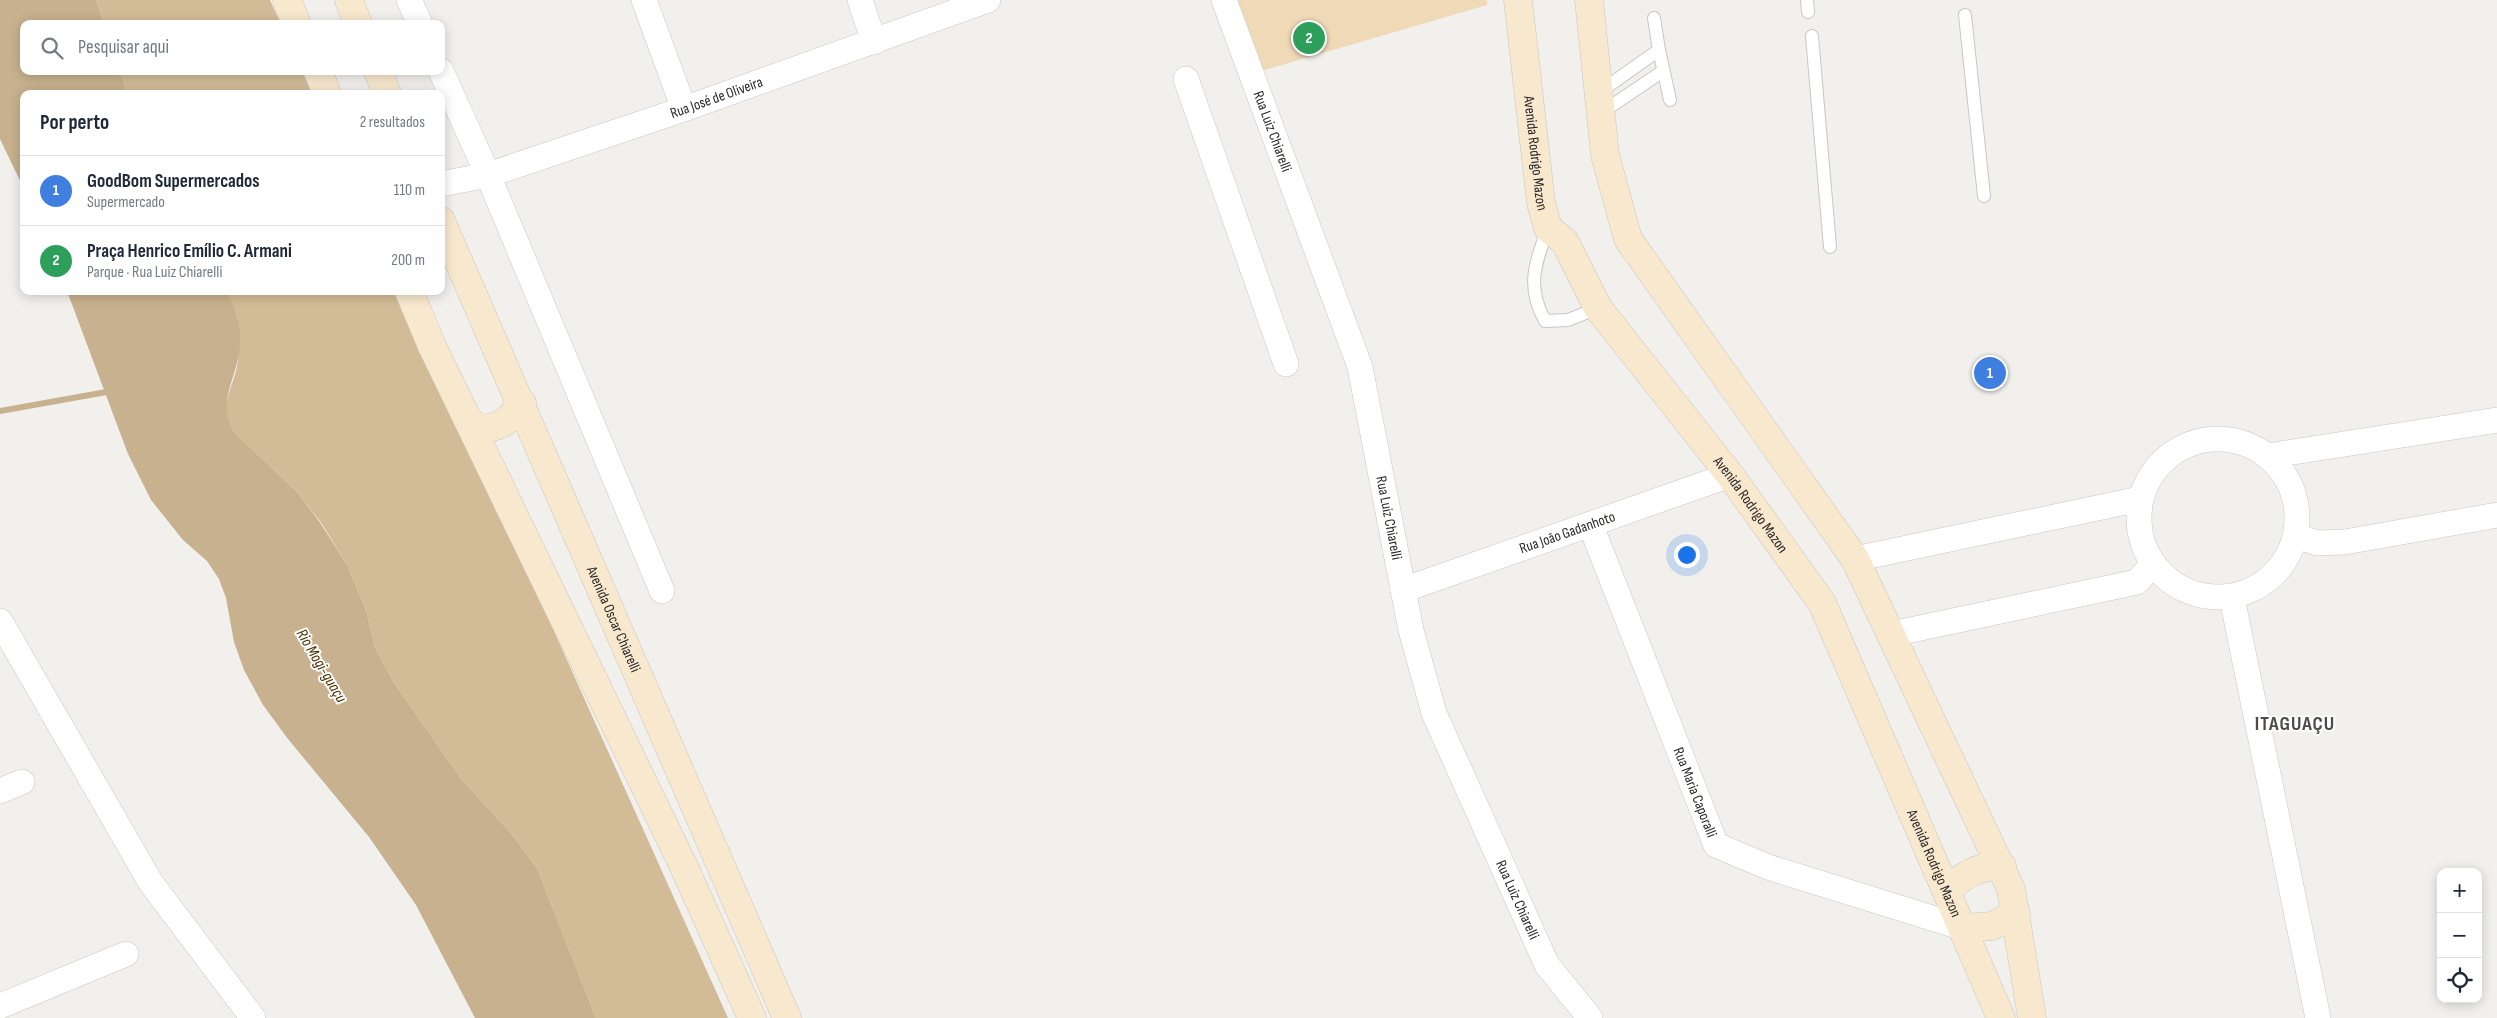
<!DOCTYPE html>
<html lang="pt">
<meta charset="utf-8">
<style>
body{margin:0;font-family:"Sofia Sans Condensed",sans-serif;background:#f2f2f3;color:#1f2937}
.controls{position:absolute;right:15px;bottom:15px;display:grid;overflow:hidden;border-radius:10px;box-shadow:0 2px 12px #0003}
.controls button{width:45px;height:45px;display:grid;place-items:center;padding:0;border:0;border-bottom:1px solid #e0e1e3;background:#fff;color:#1f2937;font:25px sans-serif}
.you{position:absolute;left:1686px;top:554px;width:18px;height:18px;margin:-12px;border:4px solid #fff;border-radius:50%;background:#1a73e8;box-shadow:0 0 0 8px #1a73e833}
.badge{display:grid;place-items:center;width:32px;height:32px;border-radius:50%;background:#ea580c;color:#fff;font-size:16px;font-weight:700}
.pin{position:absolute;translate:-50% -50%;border:2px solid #fff;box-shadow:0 1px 5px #0006}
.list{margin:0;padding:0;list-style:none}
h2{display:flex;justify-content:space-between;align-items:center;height:65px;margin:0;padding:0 20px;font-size:21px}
h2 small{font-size:16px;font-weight:400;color:#747a83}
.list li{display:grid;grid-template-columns:32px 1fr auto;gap:15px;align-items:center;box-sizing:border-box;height:70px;padding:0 20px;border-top:1px solid #e0e1e3}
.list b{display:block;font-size:19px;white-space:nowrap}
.list p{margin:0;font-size:16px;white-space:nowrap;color:#747a83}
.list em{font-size:16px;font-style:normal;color:#747a83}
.icon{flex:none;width:28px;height:28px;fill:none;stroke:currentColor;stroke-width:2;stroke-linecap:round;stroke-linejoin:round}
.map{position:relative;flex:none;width:2497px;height:1018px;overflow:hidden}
.search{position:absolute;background:#fff;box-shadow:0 2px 12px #0003;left:20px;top:20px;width:425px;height:55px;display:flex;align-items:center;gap:12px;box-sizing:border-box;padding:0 18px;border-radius:10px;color:#747a83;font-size:19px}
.panel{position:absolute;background:#fff;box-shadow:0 2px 12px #0003;left:20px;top:90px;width:425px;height:205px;border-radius:10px}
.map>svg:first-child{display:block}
.green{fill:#f0d9b6}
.forest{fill:#d2bc98}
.water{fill:#c7b18e}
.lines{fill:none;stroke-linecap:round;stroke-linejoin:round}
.stream{stroke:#c7b18e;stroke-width:6}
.lane-casing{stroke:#c8c6c3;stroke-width:14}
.street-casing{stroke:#c8c6c3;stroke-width:26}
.secondary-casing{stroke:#c8c6c3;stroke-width:29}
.lane{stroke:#fff;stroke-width:12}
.street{stroke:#fff;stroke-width:25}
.secondary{stroke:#f8e8ce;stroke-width:28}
.labels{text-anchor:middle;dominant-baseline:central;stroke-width:4;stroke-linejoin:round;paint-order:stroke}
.street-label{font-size:15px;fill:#292827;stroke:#fffefc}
.water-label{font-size:16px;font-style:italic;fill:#483001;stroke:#fffefc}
.district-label{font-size:20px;font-weight:bold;letter-spacing:1px;fill:#4c4b48;stroke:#fffefc}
</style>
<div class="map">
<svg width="2497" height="1018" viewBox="0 0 2497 1018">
<rect width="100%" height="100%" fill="#f2f0ed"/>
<path class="green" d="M1231,0H1487V5L1258,72Z"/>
<path class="forest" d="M96,0H270L281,24H104Z
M120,71H302L312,94H127Z
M227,291H401L728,1018H596L537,868L511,833L462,780L394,683L375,647L366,610L347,565L322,524L299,494L234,432C217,404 234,389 238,361C240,341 235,309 227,291Z"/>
<path class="water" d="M0,0H96L104,24H24V71H120L127,94H24V189L0,139Z
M67,291H227C233,305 239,320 240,335C243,372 214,398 234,432L299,494L321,524L347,565L366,610L375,647L394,683L462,780L511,833L537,868L596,1018H475L416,905L369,837L288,739L263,705L244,670L234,642L226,598L219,579L207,561L183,540L151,500L128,454Z"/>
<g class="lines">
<path class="stream" d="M0,411L112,391"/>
<defs>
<path id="lane" d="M1807,0L1808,12
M1965,15L1984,196
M1654,18L1659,50L1670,100
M1812,36L1830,247
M1598,93L1659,50
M1601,113L1663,71
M1548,228C1535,264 1526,286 1545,321L1568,320L1598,308"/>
<g id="street">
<path d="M409,0L420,24"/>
<path d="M644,0L684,109"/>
<path d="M860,0L874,42"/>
<path id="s1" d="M1224,0L1360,367L1411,630L1434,713L1547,965L1590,1018"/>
<path d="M441,71L488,175L662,591"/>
<path d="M1186,79L1286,364"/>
<path id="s2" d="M441,184L488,175L684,109L988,0"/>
<circle cx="2218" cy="518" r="79"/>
<path d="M2268,456L2497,420"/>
<path id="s3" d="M1591,526L1716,845L1768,867L1964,928"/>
<path d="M2296,536L2317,543L2345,542L2497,515"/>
<path d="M1855,559L2140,499"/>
<path id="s4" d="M1403,590L1730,475"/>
<path d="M2232,598L2318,1018"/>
<path d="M0,621L151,883L253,1018"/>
<path d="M1892,634L2137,582L2152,565"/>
<path d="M0,791L22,782"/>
<path d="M0,1006L126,954"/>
</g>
<g id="secondary">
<path d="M287,0L297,24"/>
<path d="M349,0L358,24"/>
<path id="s5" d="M1518,0L1541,203L1548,228L1565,242L1598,308L1730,475L1822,603L2001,1018"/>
<path d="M1589,0L1605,155L1628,239L1855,559L2011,889L2032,1018"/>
<path d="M318,71L327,94"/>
<path d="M378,71L387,94"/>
<path id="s6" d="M441,221L787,1018"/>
<path d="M409,291L432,346L684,867L752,1018"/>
<path d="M468,420L480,429C503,427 509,421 522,403"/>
<path d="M1948,892C1962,874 1979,866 2002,866"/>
<path d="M1964,928L1992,926L2016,913"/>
</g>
</defs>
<use href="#lane" class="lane-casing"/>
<use href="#street" class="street-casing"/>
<use href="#secondary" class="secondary-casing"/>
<use href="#lane" class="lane"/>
<use href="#street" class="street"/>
<use href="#secondary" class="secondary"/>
</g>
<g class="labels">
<g class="street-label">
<text stroke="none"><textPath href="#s2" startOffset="289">Rua José de Oliveira</textPath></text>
<text stroke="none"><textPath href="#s1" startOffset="140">Rua Luiz Chiarelli</textPath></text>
<text stroke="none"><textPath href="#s5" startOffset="154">Avenida Rodrigo Mazon</textPath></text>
<text stroke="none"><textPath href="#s5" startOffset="575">Avenida Rodrigo Mazon</textPath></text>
<text stroke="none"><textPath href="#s1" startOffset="545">Rua Luiz Chiarelli</textPath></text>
<text stroke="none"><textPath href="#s4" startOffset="174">Rua João Gadanhoto</textPath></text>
<text stroke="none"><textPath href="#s6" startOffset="434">Avenida Oscar Chiarelli</textPath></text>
<text stroke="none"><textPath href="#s3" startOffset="286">Rua Maria Caporalli</textPath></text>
<text stroke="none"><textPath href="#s5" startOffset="980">Avenida Rodrigo Mazon</textPath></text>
<text stroke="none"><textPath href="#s1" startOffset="950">Rua Luiz Chiarelli</textPath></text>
</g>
<g class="water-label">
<text transform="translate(321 666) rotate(59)">Rio Mogi-guaçu</text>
</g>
<g class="district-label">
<text x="2295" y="724">ITAGUAÇU</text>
</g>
</g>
</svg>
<div class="controls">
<button>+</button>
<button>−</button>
<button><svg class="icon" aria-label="locate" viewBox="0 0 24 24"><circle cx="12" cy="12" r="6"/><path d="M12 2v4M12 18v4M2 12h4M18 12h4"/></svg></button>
</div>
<div class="you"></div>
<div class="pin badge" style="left:1990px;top:373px;background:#3f7fe0">1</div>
<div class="pin badge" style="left:1309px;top:38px;background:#2e9e5b">2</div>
<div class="search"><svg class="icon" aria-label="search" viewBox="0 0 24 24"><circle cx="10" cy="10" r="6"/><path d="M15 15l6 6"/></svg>Pesquisar aqui</div>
<section class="panel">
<h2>Por perto<small>2 resultados</small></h2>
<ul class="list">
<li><span class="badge" style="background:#3f7fe0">1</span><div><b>GoodBom Supermercados</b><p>Supermercado</p></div><em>110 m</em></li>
<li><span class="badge" style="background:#2e9e5b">2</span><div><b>Praça Henrico Emílio C. Armani</b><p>Parque · Rua Luiz Chiarelli</p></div><em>200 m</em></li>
</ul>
</section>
</div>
